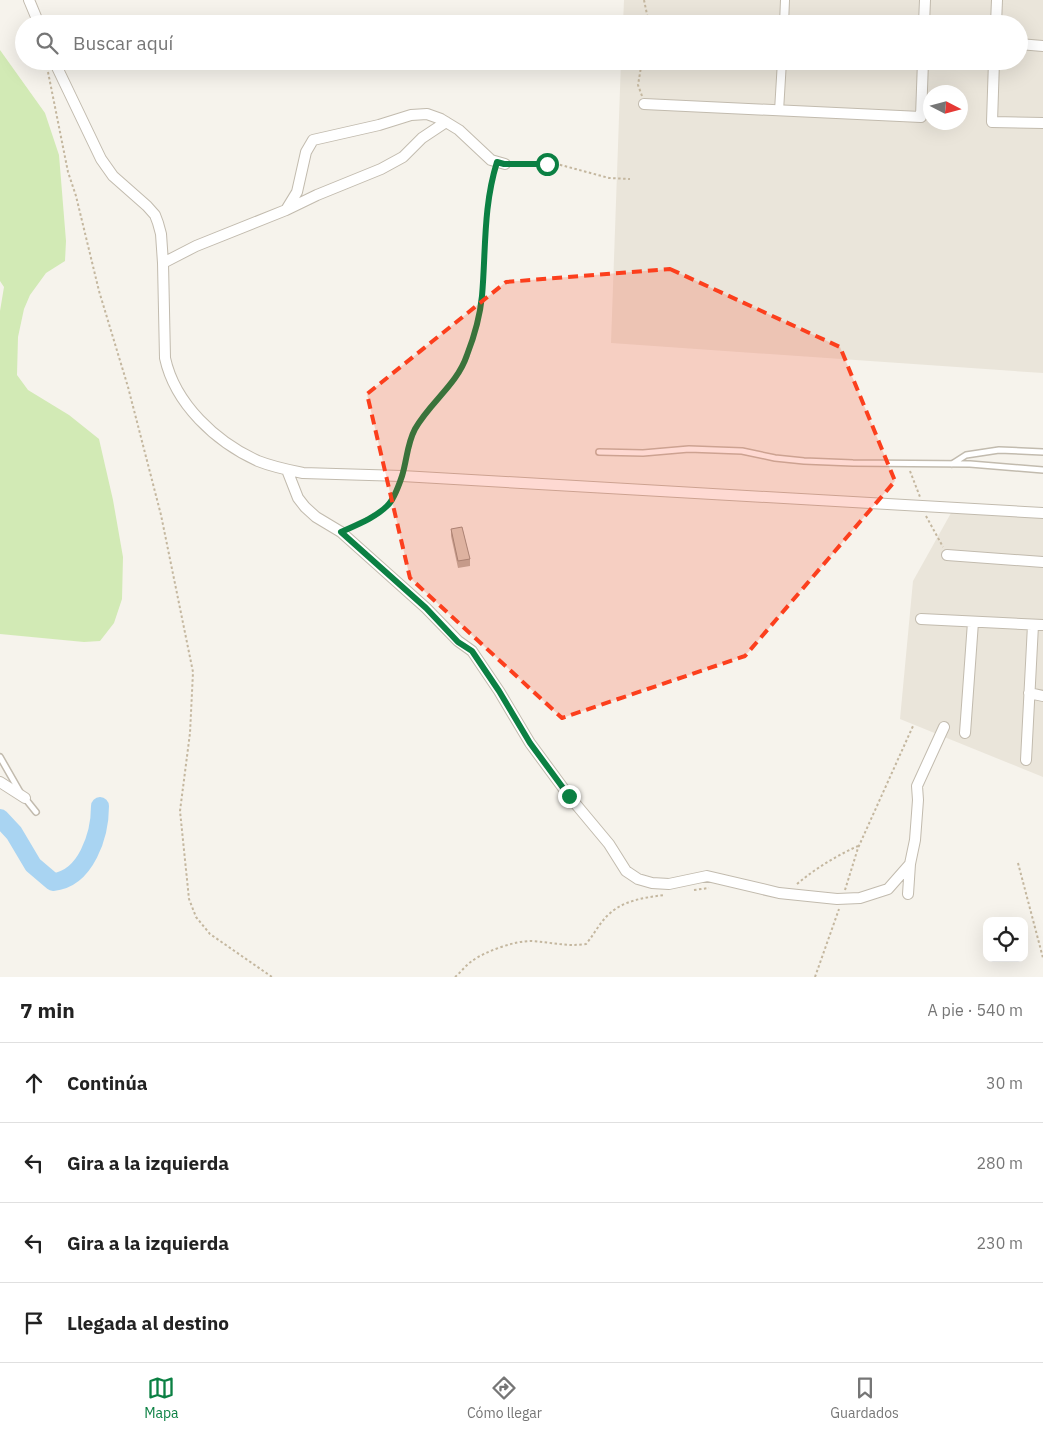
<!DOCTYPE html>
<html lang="es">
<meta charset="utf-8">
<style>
body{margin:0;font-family:"IBM Plex Sans",sans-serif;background:#f6f6f6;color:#222}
.controls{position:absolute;right:15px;bottom:15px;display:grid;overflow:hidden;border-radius:10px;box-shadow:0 5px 20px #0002}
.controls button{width:45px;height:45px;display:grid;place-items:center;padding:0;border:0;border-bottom:1px solid #e0e0e0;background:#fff;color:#222;font:25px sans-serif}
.compass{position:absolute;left:923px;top:85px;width:45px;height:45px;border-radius:50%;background:#fff;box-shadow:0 5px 20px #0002;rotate:96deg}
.stop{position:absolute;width:15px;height:15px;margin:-11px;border:4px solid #0b8043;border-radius:50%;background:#fff}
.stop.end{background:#0b8043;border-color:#fff;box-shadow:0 1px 5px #0008}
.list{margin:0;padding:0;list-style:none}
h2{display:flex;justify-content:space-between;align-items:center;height:65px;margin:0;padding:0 20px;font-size:21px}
h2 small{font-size:16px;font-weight:400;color:#767676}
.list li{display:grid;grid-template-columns:32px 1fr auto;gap:15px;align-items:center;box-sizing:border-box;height:80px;padding:0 20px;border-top:1px solid #e0e0e0}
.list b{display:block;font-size:19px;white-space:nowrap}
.list em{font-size:16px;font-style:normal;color:#767676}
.icon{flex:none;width:28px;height:28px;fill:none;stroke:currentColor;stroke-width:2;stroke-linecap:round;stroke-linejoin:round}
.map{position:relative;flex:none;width:1043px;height:977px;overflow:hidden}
.search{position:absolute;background:#fff;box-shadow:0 5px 20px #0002;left:15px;right:15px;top:15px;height:55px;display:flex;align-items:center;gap:12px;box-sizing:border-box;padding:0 18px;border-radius:28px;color:#767676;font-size:19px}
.sheet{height:385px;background:#fff}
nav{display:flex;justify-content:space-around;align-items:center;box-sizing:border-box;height:70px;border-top:1px solid #e0e0e0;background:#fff;font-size:14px;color:#767676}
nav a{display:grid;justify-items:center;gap:2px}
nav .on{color:#0b8043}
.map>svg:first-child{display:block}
.residential{fill:#eae5da;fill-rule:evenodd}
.green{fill:#d2eab5}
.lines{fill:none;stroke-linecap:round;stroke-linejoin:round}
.river{stroke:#a9d4f2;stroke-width:18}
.service-casing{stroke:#c2bbae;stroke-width:8}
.pedestrian-casing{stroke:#c2bbae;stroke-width:10}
.minor-casing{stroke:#c2bbae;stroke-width:12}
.path{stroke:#c4b79f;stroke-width:2;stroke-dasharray:2.5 2.5;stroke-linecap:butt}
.service{stroke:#fff;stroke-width:5}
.pedestrian{stroke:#fff;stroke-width:8}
.minor{stroke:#fff;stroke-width:10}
.wall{fill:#bab2a6}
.building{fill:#d8cfc1;stroke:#979187}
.route{stroke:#0b8043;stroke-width:6}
.marked{fill:#fc3f1d;fill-opacity:0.2;stroke:#fc3f1d;stroke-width:4;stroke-dasharray:10 6;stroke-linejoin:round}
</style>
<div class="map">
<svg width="1043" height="977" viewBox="0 0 1043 977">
<rect width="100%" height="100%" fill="#f6f3ec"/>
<path class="residential" d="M624,0H1043V373L611,343L621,61H1019V24H623ZM930,92H960V122H930Z
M951,513L1043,518V777L900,719L913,581Z"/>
<path class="green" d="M0,50L45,113L59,155L66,241L65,261L46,273L30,295L24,309L18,337L17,375L28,390L69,415L99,439L113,500L123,557L122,599L114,623L100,641L84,642L0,634V311L4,287L0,281Z"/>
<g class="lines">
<path class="river" d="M0,818L14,833L33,865L53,882C86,879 100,835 100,806"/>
<defs>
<path id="service" d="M599,452L643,453L689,449L742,451L775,458L804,461L853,463L970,464L1043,470
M952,464L966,455L999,450L1043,452
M0,757L20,792L36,812"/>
<path id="pedestrian" d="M784,24L785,0
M779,111L782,61"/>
<path id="minor" d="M29,0L39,24
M924,24L925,0
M996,24L997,0
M1019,44L1043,46
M54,61L101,159L113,176L147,206L155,215L158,223L161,234L163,263L165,358C175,404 216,442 258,461C273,467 288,470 303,473L402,476L1043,513
M994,61L992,122L1043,123
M644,104L921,117L923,61
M286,210L317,195L381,169L403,157L422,138L446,122
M163,263L196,246L286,210L297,192L306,152L313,140L379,125L411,115L427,114L441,119L459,130L491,160L505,164
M287,470L298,498L305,507L316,517L341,532L426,608L458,641L472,651L499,691L530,743L569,796L609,844L626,871L638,879L652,883L669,884L707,876L779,893L837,899L860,898L888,889L910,864L915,840L918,800L917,786L944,727
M947,555L1043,562
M921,619L1043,625
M1029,693L1043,696
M965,733L973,622
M1026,760L1033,625
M0,782L25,798
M908,894L910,864"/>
</defs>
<use href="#service" class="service-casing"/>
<use href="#pedestrian" class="pedestrian-casing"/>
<use href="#minor" class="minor-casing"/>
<path class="path" d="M644,0L649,24
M48,72L68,172L76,196L99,291L128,387L161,515L193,672L190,733L180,811L189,899L196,917L210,934L272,977
M642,96L638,85L642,61
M515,163H536L557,164L609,178L630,179
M404,467C406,453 408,439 416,427C433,402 457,384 467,356C474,337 480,316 482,296C486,255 481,211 494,171
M910,471L920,497
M926,516L943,547
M351,527L388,506L398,486
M1018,863L1043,958
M797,884C816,868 836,856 858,846
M694,890L709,888
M845,890L858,848L913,726
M455,977C461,972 466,965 472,961C486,951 514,941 531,941C551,942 566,947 586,944C593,936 599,924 607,916C623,900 643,898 664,895
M815,977L839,909"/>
<use href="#service" class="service"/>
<use href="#pedestrian" class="pedestrian"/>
<use href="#minor" class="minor"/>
</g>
<path class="wall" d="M451,529L470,559V566L458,568L451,536Z"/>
<path class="building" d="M462,527L470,559L458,561L451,529Z"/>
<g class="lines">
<path class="route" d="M547,164H504L497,162C483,207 486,250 482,296C480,316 474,337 467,355C457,385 430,402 415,429C407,444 407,460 402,476C399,485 394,500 387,506C375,518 356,525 341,532L426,608L458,642L472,651L499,691L530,743L569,796"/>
</g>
<path class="marked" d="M670,269L840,347L895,481L745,656L562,718L410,578L367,394L506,282Z"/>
</svg>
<div class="controls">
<button><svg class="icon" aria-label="locate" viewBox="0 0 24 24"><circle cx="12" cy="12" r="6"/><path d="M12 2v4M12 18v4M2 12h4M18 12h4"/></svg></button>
</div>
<svg class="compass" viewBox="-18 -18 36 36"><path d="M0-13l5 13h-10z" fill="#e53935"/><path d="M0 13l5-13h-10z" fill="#767676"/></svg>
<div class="stop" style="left:547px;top:164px"></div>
<div class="stop end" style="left:569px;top:796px"></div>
<div class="search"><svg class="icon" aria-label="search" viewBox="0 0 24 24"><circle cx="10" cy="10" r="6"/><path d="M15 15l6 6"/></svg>Buscar aquí</div>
</div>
<section class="sheet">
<h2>7 min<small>A pie · 540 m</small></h2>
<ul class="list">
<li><svg class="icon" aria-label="ahead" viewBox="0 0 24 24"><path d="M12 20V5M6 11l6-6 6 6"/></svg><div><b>Continúa</b></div><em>30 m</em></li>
<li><svg class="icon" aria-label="left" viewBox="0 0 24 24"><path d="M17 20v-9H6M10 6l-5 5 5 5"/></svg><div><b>Gira a la izquierda</b></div><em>280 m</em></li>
<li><svg class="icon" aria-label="left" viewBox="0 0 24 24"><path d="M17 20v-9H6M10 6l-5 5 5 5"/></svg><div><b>Gira a la izquierda</b></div><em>230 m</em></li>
<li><svg class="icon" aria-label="arrive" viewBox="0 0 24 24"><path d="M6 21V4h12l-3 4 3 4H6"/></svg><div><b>Llegada al destino</b></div></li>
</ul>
</section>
<nav>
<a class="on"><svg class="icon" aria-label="map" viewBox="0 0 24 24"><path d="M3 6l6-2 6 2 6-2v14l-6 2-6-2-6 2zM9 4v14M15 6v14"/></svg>Mapa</a>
<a><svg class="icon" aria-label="directions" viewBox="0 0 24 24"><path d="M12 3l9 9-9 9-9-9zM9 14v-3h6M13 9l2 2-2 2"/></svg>Cómo llegar</a>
<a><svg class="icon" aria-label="saved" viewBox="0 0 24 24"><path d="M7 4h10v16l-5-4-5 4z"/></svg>Guardados</a>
</nav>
